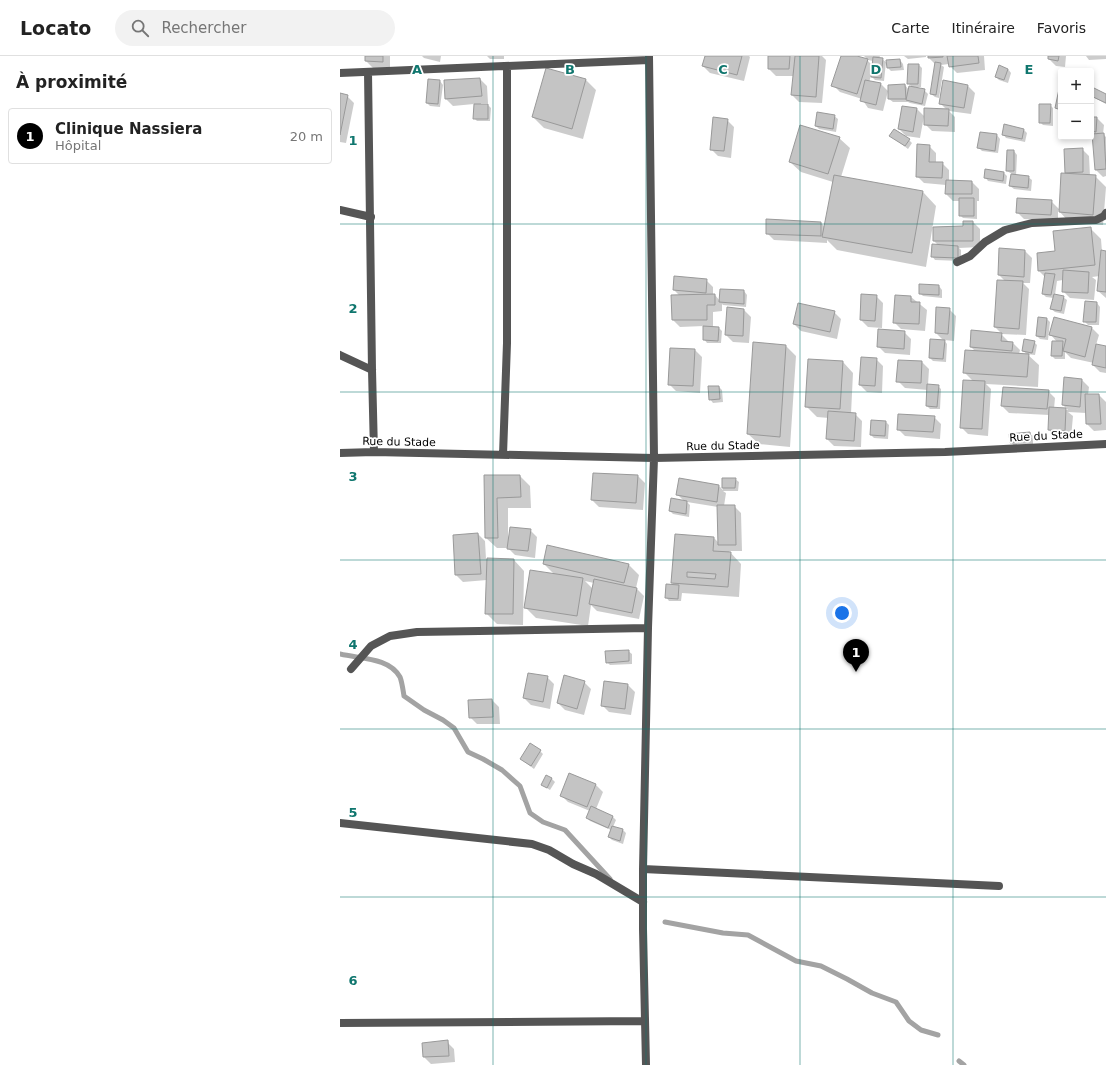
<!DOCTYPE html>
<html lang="fr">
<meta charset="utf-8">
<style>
body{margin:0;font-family:"DejaVu Sans",sans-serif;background:#f2f2f2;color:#222}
.controls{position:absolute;right:12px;top:12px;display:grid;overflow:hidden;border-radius:4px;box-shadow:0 2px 6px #0003}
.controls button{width:36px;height:36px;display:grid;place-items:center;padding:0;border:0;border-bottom:1px solid #e0e0e0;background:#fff;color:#222;font:20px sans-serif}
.you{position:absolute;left:502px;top:557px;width:14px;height:14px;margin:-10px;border:3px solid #fff;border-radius:50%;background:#1a73e8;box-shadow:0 0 0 6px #1a73e833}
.badge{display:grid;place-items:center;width:26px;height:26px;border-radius:50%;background:#000;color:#fff;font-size:13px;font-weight:700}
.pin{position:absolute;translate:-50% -33px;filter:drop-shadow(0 1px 2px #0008)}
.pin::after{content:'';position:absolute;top:21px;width:14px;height:12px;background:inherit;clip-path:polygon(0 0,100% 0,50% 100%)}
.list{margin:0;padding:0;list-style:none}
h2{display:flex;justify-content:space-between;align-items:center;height:52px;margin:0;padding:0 16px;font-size:17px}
h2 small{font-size:13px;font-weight:400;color:#767676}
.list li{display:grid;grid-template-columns:26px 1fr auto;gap:12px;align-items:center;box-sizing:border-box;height:56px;margin:0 8px 8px;padding:0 8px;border:1px solid #e0e0e0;border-radius:4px}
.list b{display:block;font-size:15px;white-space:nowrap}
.list p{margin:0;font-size:13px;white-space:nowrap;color:#767676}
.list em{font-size:13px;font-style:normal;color:#767676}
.icon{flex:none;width:22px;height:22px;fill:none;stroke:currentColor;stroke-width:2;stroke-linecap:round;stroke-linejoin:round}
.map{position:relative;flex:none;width:766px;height:1009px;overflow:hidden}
header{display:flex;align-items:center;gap:24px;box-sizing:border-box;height:56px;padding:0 20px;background:#fff;border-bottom:1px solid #e0e0e0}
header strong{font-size:19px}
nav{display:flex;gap:22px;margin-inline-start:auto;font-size:14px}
.search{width:280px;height:36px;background:#f2f2f2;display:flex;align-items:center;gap:10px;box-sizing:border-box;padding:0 14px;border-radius:22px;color:#767676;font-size:15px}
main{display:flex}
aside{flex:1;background:#fff}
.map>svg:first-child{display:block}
.shadow{fill:#0003;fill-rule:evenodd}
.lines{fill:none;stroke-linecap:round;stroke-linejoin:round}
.stream{stroke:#a3a3a3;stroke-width:5}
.building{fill:#c4c4c4;stroke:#999;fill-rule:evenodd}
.street{stroke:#555;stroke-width:8}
.grid{fill:none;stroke:#0f766e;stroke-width:1;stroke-opacity:0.55}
.labels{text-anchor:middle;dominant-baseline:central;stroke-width:3.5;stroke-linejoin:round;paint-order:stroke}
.street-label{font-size:11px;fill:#000;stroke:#fff}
.grid-label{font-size:13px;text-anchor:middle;font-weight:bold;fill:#0f766e;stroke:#fff;stroke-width:3.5;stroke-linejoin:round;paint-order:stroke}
</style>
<header>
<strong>Locato</strong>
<div class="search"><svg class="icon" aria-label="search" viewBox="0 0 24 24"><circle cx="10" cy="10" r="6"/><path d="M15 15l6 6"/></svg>Rechercher</div>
<nav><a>Carte</a><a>Itinéraire</a><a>Favoris</a></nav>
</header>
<main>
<aside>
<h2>À proximité<small></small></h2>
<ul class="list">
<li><span class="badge">1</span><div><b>Clinique Nassiera</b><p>Hôpital</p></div><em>20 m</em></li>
</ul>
</aside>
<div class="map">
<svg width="766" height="1009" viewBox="0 0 766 1009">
<rect width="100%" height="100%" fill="#fff"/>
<path class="shadow" d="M26,0H50V13L33,12L26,5Z
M82,0H101L100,6L84,2Z
M147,0H164V3H150Z
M366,0H409L410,1L404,25L370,17L363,10Z
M429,0H482L486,4L482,47L459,46L452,39L454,20H436L429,13Z
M502,0H514L527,4L533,10V5L528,4L524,0H540L539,2L542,3L546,6L544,25L535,24L531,20L529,26L541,28L548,35L543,55L528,52L522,43L500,36L493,29Z
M564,0H586V1L568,3Z
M589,0H644L645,14L617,17L610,10L609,8L601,9L604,11L599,42L595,41L591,38L595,8L589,2Z
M709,0H726L725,11L716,10L709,3Z
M746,0H766V3L749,4Z
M560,4L563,8L564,14L551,15L548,12Z
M579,9L582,12L581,31H572L568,27Z
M659,11L668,13L671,17L668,27L659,24L656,21Z
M140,23L147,30L148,47H141V49H148L151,52L150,65H137L134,62V48L113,50L106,43L105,25Z
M246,24L256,34L243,83L204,72L193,61Z
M100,25L103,29L100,51L90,50L87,47Z
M565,29L569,34H584L588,38L585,50L570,47L568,46H553L549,43Z
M628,30L635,37L631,58L609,55L615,61V76L592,75L585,68L607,54L600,47Z
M752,32L766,39V48L751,40Z
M0,38L7,40L14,47L6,87L0,86Z
M710,49L713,52V70L703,69L700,66Z
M577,53L584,60L580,82L566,80L559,73Z
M494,60L498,63L496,76L479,73L476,70Z
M751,62H757L764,69L763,78L766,81V120L763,121L756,114L754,82L748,81H751Z
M387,64L394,71L391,102L378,100L371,93Z
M684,74L687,77L685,86L666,82L663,78Z
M640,77L657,79L660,83L658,97L642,95L639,92Z
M551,80L569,84L572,87L568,93Z
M499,82L510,92L501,121L583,136L596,150L586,211L497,194L487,184V187L434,184L427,177L481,167L485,171L493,126L461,116L450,106Z
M589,90L596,97V107H602L609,114V125L632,126L639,133V145H637V163L623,162L620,159V145H613L606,138V129L584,127L577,120Z
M742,93L749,100L750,120H755L766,131L763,169L730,167L718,154V165L684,163L677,156L711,145L720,154L728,119L726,116Z
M668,95H674L677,99L676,120L688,121L692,124L691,135L674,133L670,130L672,118L667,115Z
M646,114L664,117L667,120L666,128L648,125L645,121Z
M633,166L640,173V191L619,192L621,194V205L595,204L592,200L599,190L594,185Z
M750,172L761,183L762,196H766V242L758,235L760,220L752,221L756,224L754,244L730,242L723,235V224L717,225L715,239L723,241L727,244L724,258L715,256L711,253L714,242L706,241L703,238L705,221L699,215L698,198L716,196Z
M685,195L692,202L690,227H683L689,233L686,279L662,278L655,271L665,225L659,219Z
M366,224L373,231V239H375L380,245L404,235L407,239L406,251L383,249L382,248V255L373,256V271L379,272L382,275L381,287H367L364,283V270L340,271L333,264V240H340L334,234Z
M580,229L599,230L602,234V242L583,240L580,237Z
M536,240L543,247L542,272L528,271L521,264Z
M571,241L587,254L585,275L561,273L554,266Z
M757,247L760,251L759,269H748L744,265Z
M387,252L404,254L411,261L409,287L393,286L386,279Z
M609,253L616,260L614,285L604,284L607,288L606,306L593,305L590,302L603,284L596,277Z
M494,256L501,263L497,283L461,275L454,268Z
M699,262L707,263L710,266L708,284L700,283L697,280Z
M715,262L752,272L759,279L756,289L766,291V317L760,316L753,309L754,307L731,302L725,296V303H715L712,300L717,286L711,279Z
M564,276L571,283L570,299L545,297L538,290Z
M661,278L668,285V287H673L680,294L679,298L688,299L683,295L694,286L697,289L695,299L687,298L699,309L698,331L646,328L651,333L648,380L628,378L621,371L633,325L624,316L635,295L631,291Z
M446,290L456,300L450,391L419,388L408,378Z
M355,294L362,301L360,337L336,335L329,328Z
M536,303L543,310L542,337L527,336L520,329Z
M503,306L513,317L511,358H515L522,365L521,391L494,390L487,383L489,362L477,361L466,350Z
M582,306L589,313L588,329L598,330L601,333L600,353H590L587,350L588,334L565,332L558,325Z
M742,324L749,331L748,339H759L766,346V374L754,375L747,368L746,357L728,356L733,360L731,382L716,381L709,374V359L669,357L662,350L708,335L715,342L714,353L728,354L723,349Z
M379,331L382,334L383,346L373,347L370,343Z
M594,361L601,368L600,383L565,380L558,373Z
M546,366L549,369L548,383L534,382L531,379Z
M689,377L693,380V388L674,390L671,386Z
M145,420H180L190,430L191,452H168V481L190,474L197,481L195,502L175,499L168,492H157L146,482Z
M298,420L305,427L303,454L259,451L252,444Z
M340,423L379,430L383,434V423H395L399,426L398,435H383L386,437L384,450H394L401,457L402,495H389L401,508L399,541L342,537L341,545H329L326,541L336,530L332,527L374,482L379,487L378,451L347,446L350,449L349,461L333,458L330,455L344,445L337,438Z
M138,478L145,485L146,503L174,504L184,515L183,569L157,568L146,557L147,524L123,526L116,519Z
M204,508H288L299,519L296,532L304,540L299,563L257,555L251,549L248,570L196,562L185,551L215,519ZM245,525L254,527L253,533Z
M288,595L292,598V608L270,609L267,606Z
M207,621L214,628L210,653L191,649L184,642Z
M244,626L251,633L244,659L225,654L218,647Z
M288,629L295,636L291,659L269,656L262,649Z
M152,644L159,651L160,668H137L130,661Z
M200,695L203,698L194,713L181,703Z
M229,718L256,729L263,736L256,753L273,761L276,764L273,771L283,774L286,777L283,788L272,784L269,781L271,774L250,765L247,762L250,755L228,746L221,739Z
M211,722L215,726L210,734L202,729Z
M107,986L114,993L115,1006L91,1008L84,1001Z"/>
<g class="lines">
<path class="stream" d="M0,598C20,603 49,601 60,621C62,626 63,634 64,640L84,654L103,664L114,672L128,696L143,703L162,714L180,730L190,757L203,766L225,774L270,823
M325,866L383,877L408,879L456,905L481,910L507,923L532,937L556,946L569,965L581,974L598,979
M619,1005L624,1009"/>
</g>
<path class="building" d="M25,0H43V6L25,5Z
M365,0H402L397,19L362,10Z
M428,0H450L449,13H428Z
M455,0H479L476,41L451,39Z
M501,0H517L528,3L517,38L491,30Z
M588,0H603V1L588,2Z
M607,0H638L639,7L609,11Z
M708,0H719L718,5L708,3Z
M533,1L543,2L541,22L531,21Z
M560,3L561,11L547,12L546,4Z
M595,6L601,7L596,39L590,38Z
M568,8H579L578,28H567Z
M659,9L668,13L664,24L655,21Z
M206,12L246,23L232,73L192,61Z
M140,22L142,40L105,43L104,24Z
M88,23L100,24L98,48L86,47Z
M525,24L541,27L536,49L520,45Z
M603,24L628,29L624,52L599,48Z
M565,28L566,43H548V29Z
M569,30L585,33L582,48L566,44Z
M752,31L766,38V47L751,40Z
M719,33L721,34V54L715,52Z
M0,37L8,39L0,79Z
M134,48H148V63H133Z
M699,48H711L710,67H699Z
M562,50L577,52L573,76L558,73Z
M584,52L609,53L608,70L584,69Z
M477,56L495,59L493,73L475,70Z
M373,61L388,63L384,95L370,94Z
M751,61H757L756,76L751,75Z
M664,68L684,73L682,83L662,79Z
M460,69L500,81L488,118L449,106Z
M554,73L570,83L565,90L549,80Z
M640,76L657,78L655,95L637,92Z
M764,77L766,113L755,114L752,78Z
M577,88L590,89L589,106H603L602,122L576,121Z
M743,92V116L725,117L724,93Z
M667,94H674V115H666Z
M645,113L664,116L663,125L644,122Z
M721,117L756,119L753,159L719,156Z
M671,118L689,120L688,132L669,130Z
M494,119L583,135L572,197L482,181Z
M606,124L632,125V138H605Z
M619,142H634V160H619Z
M677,142L712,144L711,159L676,157Z
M426,163L481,166V180L426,178Z
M623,165H633V185H593V171L623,170Z
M751,171L755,209L698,215L697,197L715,195L713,175Z
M592,188L618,190V202L591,201Z
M659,192L685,194L684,221L658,219Z
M761,194L766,195V236L757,235Z
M723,214L749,216L748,237L722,236Z
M705,217L715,218L711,239L702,238Z
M334,220L367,223L366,237L333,234Z
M657,224L683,225L679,273L654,271Z
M579,228L599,229V239L579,238Z
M380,233L404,234V248L379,246Z
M375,238V249H367V264H332L331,239Z
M521,238L537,239L535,265L520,264Z
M714,238L724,240L721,255L710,253Z
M555,239L571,240V246H580L579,268L553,267Z
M745,245L757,246L756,266H743Z
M458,247L495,255L490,276L453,268Z
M387,251L404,253L403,280L385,279Z
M596,251L610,252L608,278L595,277Z
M698,261L707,262L705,281L696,280Z
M714,261L752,271L745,301L723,295L726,283L709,279Z
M363,270L379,271L378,285L363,284Z
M538,273L565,275L564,293L537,291Z
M631,274L662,277L661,285L673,286L672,295L630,291Z
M590,283L605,284L603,303L589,302Z
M684,283L695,285L692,297L682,295Z
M712,285H723L722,300H711Z
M413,286L446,289L440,381L407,378Z
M756,288L766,290V312L752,309Z
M330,292L355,293L353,330L328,329Z
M625,294L689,298L687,321L623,317Z
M521,301L537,302L535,330L519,329Z
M468,303L503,305L500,353L465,351Z
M558,304L582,305L581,327L556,326Z
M724,321L742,323L740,351L722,349Z
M623,324L645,325L642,373L620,372Z
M587,328L599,329L597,351L586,350Z
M368,330H379L380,343L369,344Z
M663,331L709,334L707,353L661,350Z
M745,338H759L761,368H746Z
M709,351L726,352L725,375L708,374Z
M488,355L516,357L514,385L486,383Z
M558,358L595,360L593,376L557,374Z
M531,364L546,365L545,380L530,379Z
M690,376L691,385L670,387L669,378Z
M253,417L298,419L296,447L251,444Z
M144,419H180L181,441L157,442L158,482H145Z
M339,422L379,429L377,446L336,439Z
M382,422H396L395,432H382Z
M331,442L347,445L346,458L329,455Z
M377,449H395L396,489H378Z
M170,471L191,473L188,495L167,493Z
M138,477L141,518L115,519L113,479Z
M335,478L374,481L373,495L391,496L388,531L331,527ZM347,516L376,518L375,523L347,521Z
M207,489L289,508L284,527L203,508Z
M147,502L174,503L173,558H145Z
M190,514L243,522L237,560L184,552Z
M254,523L297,532L292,557L249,548Z
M326,528L339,529L338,543L325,542Z
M289,594V605L266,607L265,595Z
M188,617L208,620L203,646L183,642Z
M224,619L245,625L237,653L217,647Z
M264,625L288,628L285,653L261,650Z
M152,643L153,661L129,662L128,644Z
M190,687L201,694L191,710L180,703Z
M229,717L256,728L247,751L220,740Z
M206,719L212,722L207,732L201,729Z
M251,750L273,760L268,772L246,762Z
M272,770L283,773L280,785L268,781Z
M108,984L109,1000L83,1001L82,987Z"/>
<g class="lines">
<path class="street" d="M28,16L32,314L34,396
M0,17L309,4
M0,154L31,161
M617,206L630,200L645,186L665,174L692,167L756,164L764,160L766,157
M0,299L32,314
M0,397L34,396L314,402L605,396L766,388
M163,399L167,287V10
M11,613L31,590L50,580L77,576L308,572
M0,767L192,788L209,794L233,808L256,818L303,846
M303,813L659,830
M0,967L305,965
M306,1009L303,873V813L308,572L314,402L309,0"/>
</g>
<path class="grid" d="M153,0V1009M306,0V1009M460,0V1009M613,0V1009M0,168H766M0,336H766M0,504H766M0,673H766M0,841H766"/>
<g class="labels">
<g class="street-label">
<text transform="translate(706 380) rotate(-3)">Rue du Stade</text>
<text transform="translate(59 386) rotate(1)">Rue du Stade</text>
<text transform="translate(383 390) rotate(-1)">Rue du Stade</text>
</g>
</g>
<g class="grid-label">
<text x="77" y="18">A</text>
<text x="230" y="18">B</text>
<text x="383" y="18">C</text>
<text x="536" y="18">D</text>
<text x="689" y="18">E</text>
<text x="13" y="89">1</text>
<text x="13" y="257">2</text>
<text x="13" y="425">3</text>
<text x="13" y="593">4</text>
<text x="13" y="761">5</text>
<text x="13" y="929">6</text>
</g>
</svg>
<div class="controls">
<button>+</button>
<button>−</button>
</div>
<div class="you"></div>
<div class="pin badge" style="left:516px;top:616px">1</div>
</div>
</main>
